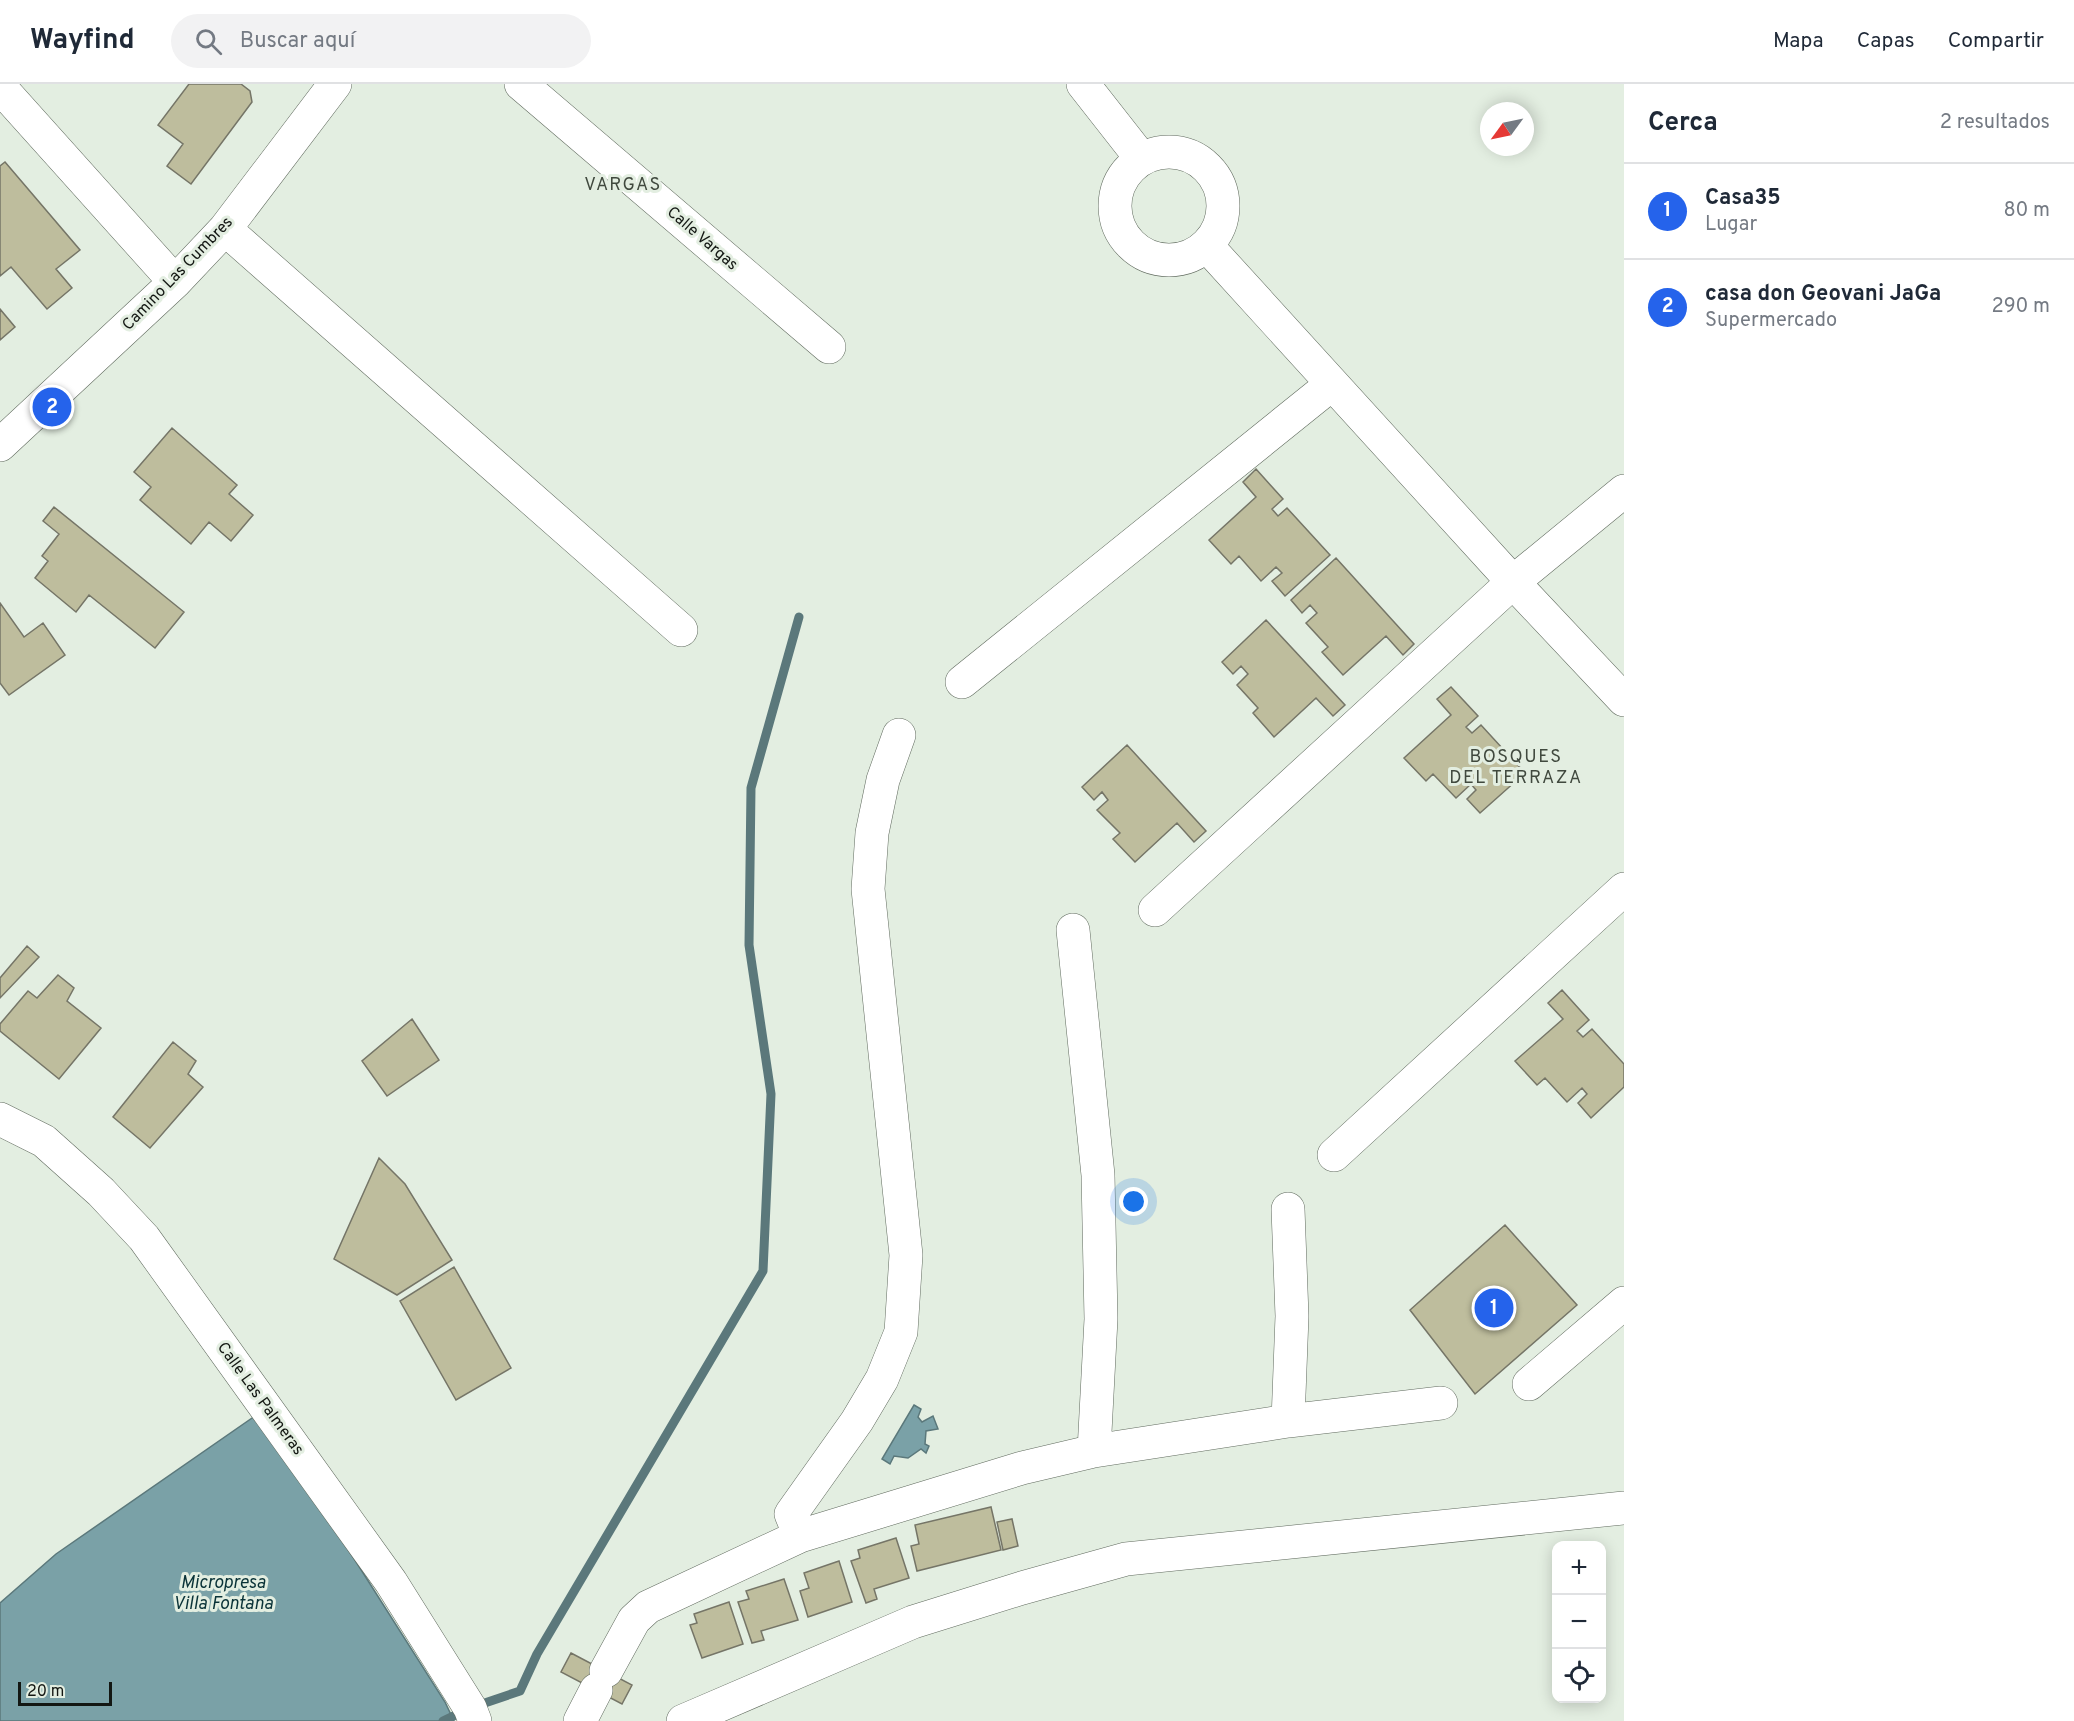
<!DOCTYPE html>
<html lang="es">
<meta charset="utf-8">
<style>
body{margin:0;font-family:Overpass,sans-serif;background:#f2f2f3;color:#1f2937}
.controls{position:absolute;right:18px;bottom:18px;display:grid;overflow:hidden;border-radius:12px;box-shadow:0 3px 15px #0003}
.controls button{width:54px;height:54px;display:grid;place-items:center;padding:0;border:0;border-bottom:2px solid #e0e1e3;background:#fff;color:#1f2937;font:30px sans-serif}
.compass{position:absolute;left:1480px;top:18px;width:54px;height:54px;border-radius:50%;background:#fff;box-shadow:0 3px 15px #0003;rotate:237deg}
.scale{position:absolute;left:18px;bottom:15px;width:94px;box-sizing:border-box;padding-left:6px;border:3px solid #131713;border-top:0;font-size:16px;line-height:21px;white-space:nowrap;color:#131713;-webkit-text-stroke:4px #e3eee1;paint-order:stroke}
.you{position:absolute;left:1134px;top:1118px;width:21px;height:21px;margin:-15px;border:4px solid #fff;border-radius:50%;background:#1a73e8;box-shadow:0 0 0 9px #1a73e833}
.badge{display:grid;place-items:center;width:39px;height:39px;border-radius:50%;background:#2563eb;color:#fff;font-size:20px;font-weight:700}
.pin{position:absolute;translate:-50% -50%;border:3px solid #fff;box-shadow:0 2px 6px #0006}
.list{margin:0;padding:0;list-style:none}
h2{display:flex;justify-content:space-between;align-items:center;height:78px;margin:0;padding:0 24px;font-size:26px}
h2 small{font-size:20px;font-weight:400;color:#747a83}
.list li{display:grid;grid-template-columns:39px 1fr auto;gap:18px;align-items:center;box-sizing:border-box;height:96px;padding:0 24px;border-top:2px solid #e0e1e3}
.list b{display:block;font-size:22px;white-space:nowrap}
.list p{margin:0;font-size:20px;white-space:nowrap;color:#747a83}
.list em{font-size:20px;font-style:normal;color:#747a83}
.icon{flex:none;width:33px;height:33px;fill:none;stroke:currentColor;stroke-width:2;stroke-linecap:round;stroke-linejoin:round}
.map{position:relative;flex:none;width:1624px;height:1637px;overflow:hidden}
header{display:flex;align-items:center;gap:36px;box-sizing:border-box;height:84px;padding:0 30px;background:#fff;border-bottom:2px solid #e0e1e3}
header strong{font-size:28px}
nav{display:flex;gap:33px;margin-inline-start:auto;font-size:21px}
.search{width:420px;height:54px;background:#f2f2f3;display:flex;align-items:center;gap:15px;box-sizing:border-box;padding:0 21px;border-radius:33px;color:#747a83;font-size:22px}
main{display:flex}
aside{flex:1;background:#fff}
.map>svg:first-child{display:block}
.water{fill:#7aa1a7;stroke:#5b787b;stroke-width:1.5}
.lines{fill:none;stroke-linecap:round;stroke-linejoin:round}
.stream{stroke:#5b787b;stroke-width:9}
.building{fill:#bebd9d;stroke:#757567;stroke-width:1.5}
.minor-casing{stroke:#616b5f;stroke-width:34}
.minor{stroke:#fff;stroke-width:33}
.labels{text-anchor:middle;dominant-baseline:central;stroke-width:6;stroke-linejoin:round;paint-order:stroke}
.street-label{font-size:16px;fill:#131713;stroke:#e3eee1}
.neighbourhood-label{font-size:18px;letter-spacing:1.5px;fill:#40493e;stroke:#e3eee1}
.water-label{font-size:18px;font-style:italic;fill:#093237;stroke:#e3eee1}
</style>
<header>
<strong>Wayfind</strong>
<div class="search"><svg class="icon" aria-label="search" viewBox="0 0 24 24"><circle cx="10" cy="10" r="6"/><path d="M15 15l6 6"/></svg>Buscar aquí</div>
<nav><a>Mapa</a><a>Capas</a><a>Compartir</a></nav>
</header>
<main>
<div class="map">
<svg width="1624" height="1637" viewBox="0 0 1624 1637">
<rect width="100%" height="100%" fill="#e3eee1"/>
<path class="water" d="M914,1321L921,1325L918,1333L922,1338L933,1332L938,1345L926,1347L925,1360L929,1362L926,1369L921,1365L908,1374L894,1372L890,1380L882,1375Z
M255,1332L346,1462L445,1618L454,1637H0V1519L56,1470Z"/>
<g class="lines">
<path class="stream" d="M443,1637L470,1624L520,1607L537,1570L763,1187L771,1010L749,861L751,704L799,533"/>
</g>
<path class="building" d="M189,0H241L250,7L252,18L191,100L167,82L183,60L158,41Z
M5,78L80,166L56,185L72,204L47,225L11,183L0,192V82Z
M0,225L15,243L0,256Z
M172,344L237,401L229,410L253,431L231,457L209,438L191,460L140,416L151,403L134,388Z
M1256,385L1283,415L1272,425L1278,432L1287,424L1330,471L1285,512L1272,497L1282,489L1276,483L1261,497L1239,472L1231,480L1209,456L1256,413L1243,398Z
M54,423L184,528L155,564L89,511L76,528L35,494L48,477L42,472L59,450L43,437Z
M1336,474L1414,560L1403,571L1386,552L1343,591L1322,568L1328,563L1306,539L1317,529L1310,521L1302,529L1291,516Z
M0,519L24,553L43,539L65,571L9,611L0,599Z
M1266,536L1345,621L1333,632L1316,614L1274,653L1253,629L1258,624L1237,601L1248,590L1241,582L1233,590L1222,578Z
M1451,603L1478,632L1466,643L1472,649L1481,641L1525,689L1480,729L1467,715L1476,706L1471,700L1456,714L1433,690L1426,697L1404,674L1451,631L1437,615Z
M1127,661L1206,747L1194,758L1177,739L1135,778L1113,755L1120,749L1097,726L1108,716L1102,708L1094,716L1082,703Z
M27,862L39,873L0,914V894Z
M58,891L74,904L67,917L101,944L59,995L0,947V940L28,907L37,914Z
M1562,906L1589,936L1577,947L1583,953L1592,945L1624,980V1003L1591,1034L1578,1019L1587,1010L1582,1004L1567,1018L1545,994L1537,1001L1515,977L1563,935L1548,919Z
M412,935L439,976L387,1012L362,977Z
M173,958L196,977L188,990L203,1003L150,1064L113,1033Z
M379,1074L405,1100L452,1176L397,1211L334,1175Z
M1505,1141L1577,1221L1475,1310L1410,1226Z
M454,1183L511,1284L456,1316L400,1217Z
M991,1423L1001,1466L917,1487L911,1462L919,1460L915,1441Z
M1012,1435L1018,1462L1003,1466L997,1438Z
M896,1454L909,1494L874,1505L877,1515L866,1519L851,1477L860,1474L858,1466Z
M839,1477L852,1518L808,1533L800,1507L809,1504L804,1489Z
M784,1495L798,1536L761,1547L764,1556L752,1559L738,1518L749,1515L746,1507Z
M729,1518L743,1560L702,1574L690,1541L697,1539L694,1530Z
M571,1569L632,1601L622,1620L561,1588Z"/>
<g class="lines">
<defs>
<path id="minor" d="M521,0L829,263
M1083,0L1141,74
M0,3L175,198
M1115 122a54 54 0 1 1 108 0a54 54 0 1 1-108 0Z
M225,145L681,546
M1207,162L1513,498L1624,616
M0,361L175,198L225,145L335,0
M962,598L1332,300
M1155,826L1513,498L1624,407
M1073,846L1098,1091L1101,1235L1094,1367
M0,1035L44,1057L101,1108L144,1154L391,1498L470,1624L475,1637
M1334,1071L1624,805
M1288,1125L1292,1232L1288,1337
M1529,1300L1624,1219
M800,1452L1022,1384L1094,1367L1288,1337L1441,1319
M606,1587L634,1536L648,1523L800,1452L791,1430L857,1337L882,1295L901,1248L906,1171L868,805L872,749L883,696L899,651
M580,1637L596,1606
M683,1637L913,1538L1022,1504L1126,1475L1624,1424"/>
</defs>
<use href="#minor" class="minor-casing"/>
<use href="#minor" class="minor"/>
</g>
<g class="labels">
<g class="street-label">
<text transform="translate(702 155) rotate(41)">Calle Vargas</text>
<text transform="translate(178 190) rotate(-46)">Camino Las Cumbres</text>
<text transform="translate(260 1315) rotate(54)">Calle Las Palmeras</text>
</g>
<g class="neighbourhood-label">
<text x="623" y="101">VARGAS</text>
<text x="1516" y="673">BOSQUES<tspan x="1516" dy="21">DEL TERRAZA</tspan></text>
</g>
<g class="water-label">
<text x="223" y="1499">Micropresa<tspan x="223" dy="21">Villa Fontana</tspan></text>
</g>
</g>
</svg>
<div class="controls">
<button>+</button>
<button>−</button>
<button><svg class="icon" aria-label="locate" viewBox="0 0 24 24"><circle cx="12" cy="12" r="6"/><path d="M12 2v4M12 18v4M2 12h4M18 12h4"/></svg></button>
</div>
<svg class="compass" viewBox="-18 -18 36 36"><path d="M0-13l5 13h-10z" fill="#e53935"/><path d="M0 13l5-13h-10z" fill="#747a83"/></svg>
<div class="scale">20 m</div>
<div class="you"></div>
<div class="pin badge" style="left:1494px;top:1224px">1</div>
<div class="pin badge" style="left:52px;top:323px">2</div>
</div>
<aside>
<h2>Cerca<small>2 resultados</small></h2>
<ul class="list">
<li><span class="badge">1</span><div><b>Casa35</b><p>Lugar</p></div><em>80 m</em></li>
<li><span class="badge">2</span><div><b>casa don Geovani JaGa</b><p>Supermercado</p></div><em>290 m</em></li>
</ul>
</aside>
</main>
